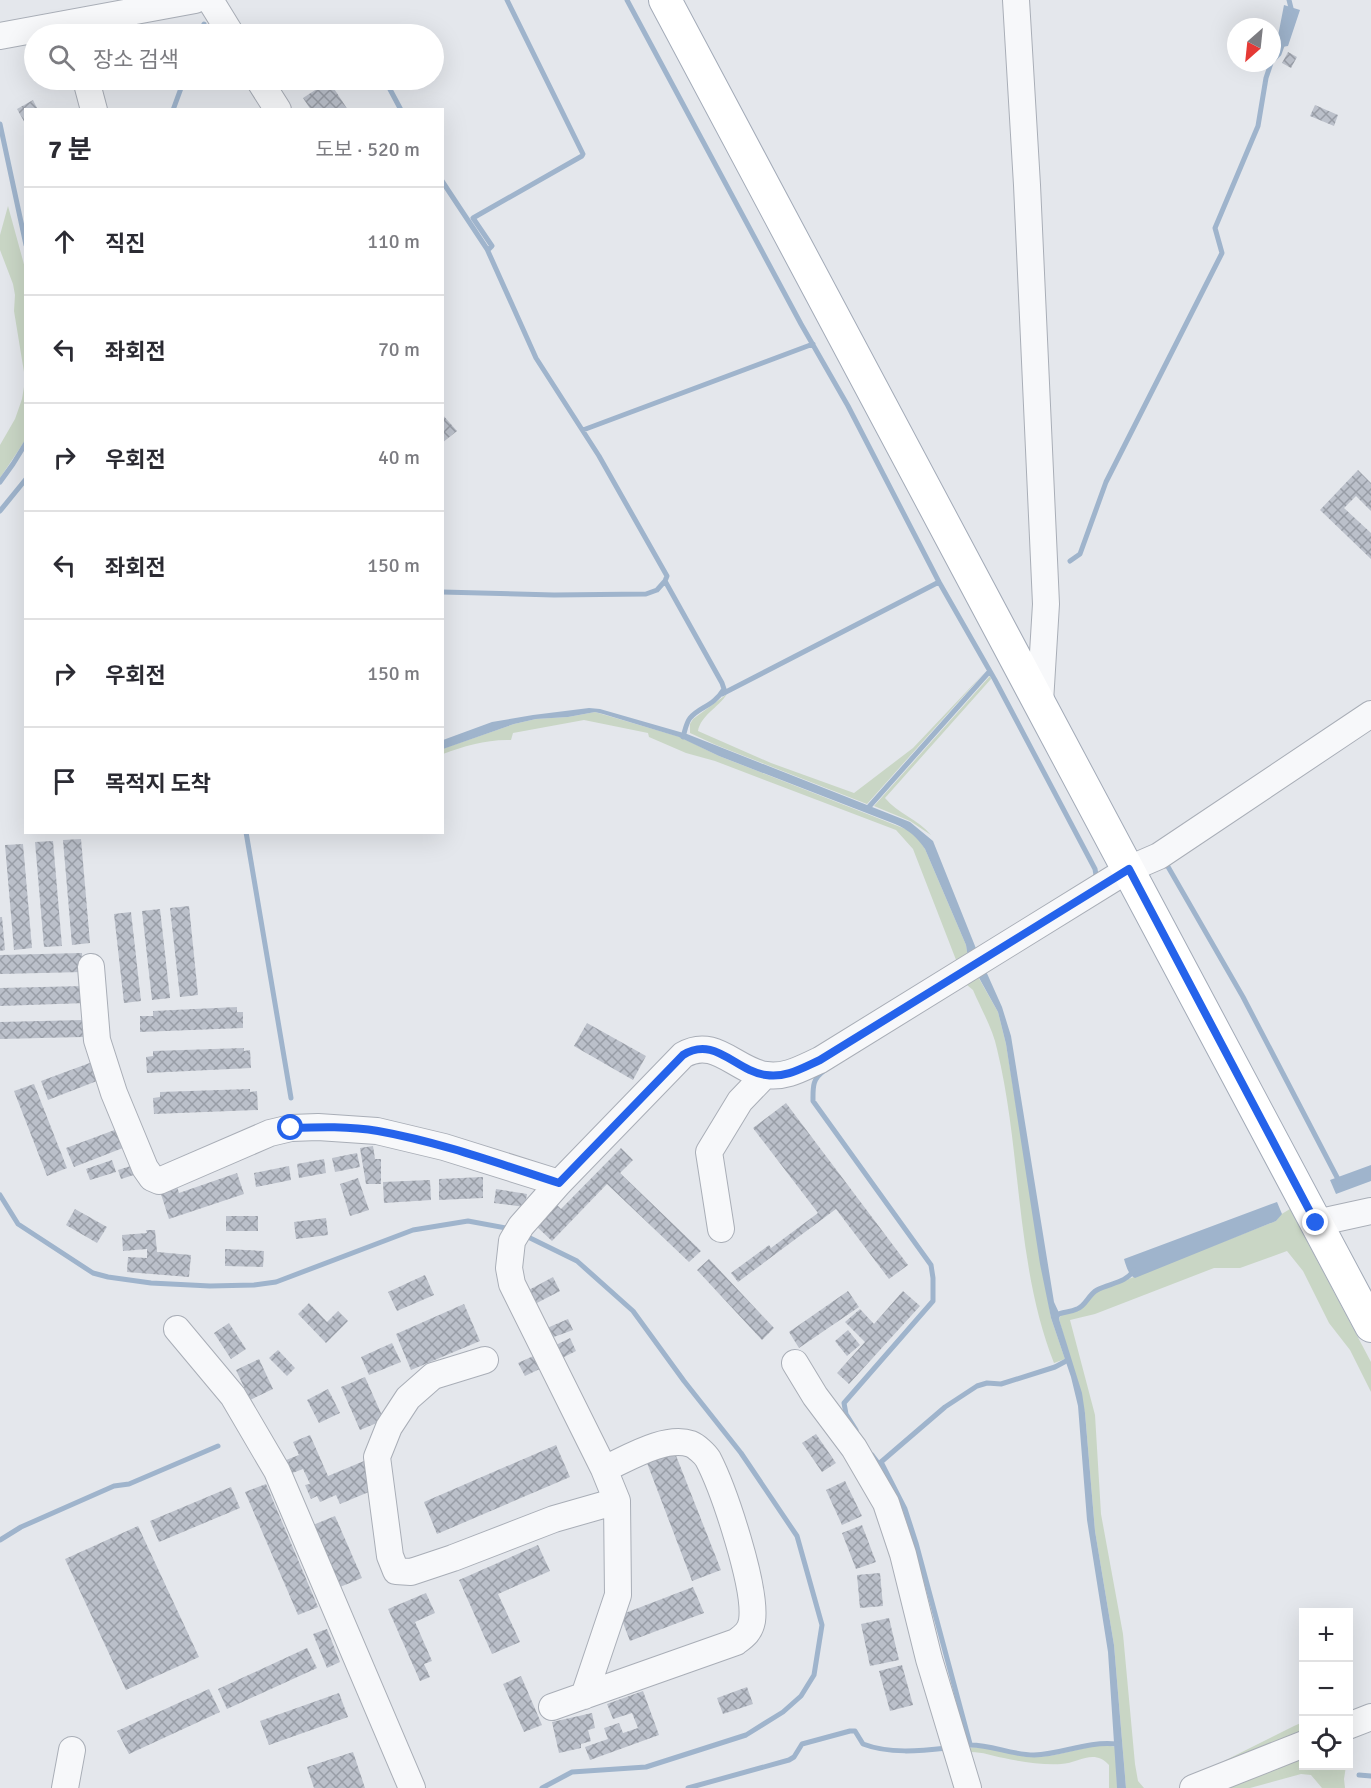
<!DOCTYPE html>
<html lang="ko">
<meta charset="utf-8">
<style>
body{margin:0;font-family:Signika,"Noto Sans KR",sans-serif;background:#f7f7f7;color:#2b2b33}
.controls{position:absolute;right:18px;bottom:18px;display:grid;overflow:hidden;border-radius:0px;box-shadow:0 6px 24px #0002}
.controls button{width:54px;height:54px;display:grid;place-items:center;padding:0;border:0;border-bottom:2px solid #e1e1e2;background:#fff;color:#2b2b33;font:30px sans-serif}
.compass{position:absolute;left:1227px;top:18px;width:54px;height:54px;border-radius:50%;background:#fff;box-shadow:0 6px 24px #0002;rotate:207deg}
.stop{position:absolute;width:18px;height:18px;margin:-14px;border:4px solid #2563eb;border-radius:50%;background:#fff}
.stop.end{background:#2563eb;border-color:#fff;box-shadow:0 2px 6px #0008}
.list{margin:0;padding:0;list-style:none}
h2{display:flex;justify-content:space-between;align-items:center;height:78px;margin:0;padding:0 24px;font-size:26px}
h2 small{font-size:20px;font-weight:400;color:#7c7c81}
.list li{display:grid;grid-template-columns:39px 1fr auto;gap:18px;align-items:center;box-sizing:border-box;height:108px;padding:0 24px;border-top:2px solid #e1e1e2}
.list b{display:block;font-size:22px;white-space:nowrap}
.list em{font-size:20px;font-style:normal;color:#7c7c81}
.icon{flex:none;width:33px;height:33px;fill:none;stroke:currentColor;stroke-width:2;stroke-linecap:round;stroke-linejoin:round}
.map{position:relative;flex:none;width:1371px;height:1788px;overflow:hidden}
.search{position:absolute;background:#fff;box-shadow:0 6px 24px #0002;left:24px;top:24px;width:420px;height:66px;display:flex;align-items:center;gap:15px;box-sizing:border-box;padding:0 21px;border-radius:33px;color:#7c7c81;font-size:22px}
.panel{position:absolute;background:#fff;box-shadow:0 6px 24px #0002;left:24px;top:108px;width:420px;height:726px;border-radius:0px}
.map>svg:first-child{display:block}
.green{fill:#c9d6c5}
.water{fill:#9fb4cc}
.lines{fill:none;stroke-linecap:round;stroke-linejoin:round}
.stream{stroke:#9fb4cc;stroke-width:5}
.building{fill:url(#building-cross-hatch)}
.minor-casing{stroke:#a9aeb7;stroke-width:28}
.major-casing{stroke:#a3abb8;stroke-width:34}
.minor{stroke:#f7f8fa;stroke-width:26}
.major{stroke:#fff;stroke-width:32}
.route{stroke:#2563eb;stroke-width:8}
</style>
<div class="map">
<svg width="1371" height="1788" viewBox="0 0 1371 1788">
<defs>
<pattern id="building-cross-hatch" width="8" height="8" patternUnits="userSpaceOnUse" patternTransform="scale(1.5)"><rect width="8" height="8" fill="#bbc0ca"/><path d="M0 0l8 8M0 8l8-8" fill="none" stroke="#989da6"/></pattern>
</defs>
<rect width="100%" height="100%" fill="#e4e7ec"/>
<path class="green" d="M8,206L25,268L26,439L0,478V445L15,419L22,399L24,387V372L14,311L15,295L13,284L0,250V235Z
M985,672L867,804L716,745L690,733V724L693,719L727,694C718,708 701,715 698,731L771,763L854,793L913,748Z
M990,676L991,679L885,798C898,814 918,819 931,835L910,821L874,806Z
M595,712L680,737L719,756L908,830L918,838L925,849L966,945L968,958L958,965L913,849L896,830L715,761L686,753L649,737L648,733L584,720L513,733L511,740C488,739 464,746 443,754L442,749L514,724L536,719L568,717Z
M977,975L998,1012L1006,1044L1051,1318L1065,1359L1054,1363C1015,1264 1022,1152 997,1049C993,1029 981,1009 973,990L967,985L969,980Z
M1290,1209L1371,1362V1392L1350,1350L1329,1323L1303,1271L1287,1251L1240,1268H1214L1095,1314L1070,1320L1095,1415L1101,1514L1123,1634L1135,1764L1138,1781L1144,1788H1126L1114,1645L1095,1531L1085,1413L1059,1319L1062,1313L1077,1311L1098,1291L1276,1221L1280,1215Z
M1303,1722V1735L1200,1773L1294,1726Z
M1104,1745L1116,1747L1117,1788H1109V1765C1094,1748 1079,1763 1061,1764C1043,1765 1021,1762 1004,1758C992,1756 983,1752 971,1752L970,1758L967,1748C987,1744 1010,1756 1031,1757C1055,1758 1079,1747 1104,1745Z
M1303,1753L1304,1766H1346L1344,1779L1345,1788H1322L1311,1775L1301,1774L1250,1788H1217Z"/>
<path class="water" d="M1284,5L1300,10L1288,46L1282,47L1277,41Z
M589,708L600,709L687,734L910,822L933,841L977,951L1002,1007L1011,1036L1054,1302L1060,1315L1059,1319L1082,1393L1085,1413L1095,1531L1114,1645L1126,1788H1117L1108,1652L1087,1520L1078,1406L1071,1377L1051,1318L1040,1264L1006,1044L998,1012L968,958L966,945L925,849C917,837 909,830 895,824L719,756L679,737L603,714L595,712L568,717L536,719L514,724L443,749V740L492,722L533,715Z
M1371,1165V1181L1336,1194L1330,1180Z
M1277,1202L1282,1214L1276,1221L1135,1278C1129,1276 1126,1266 1124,1259Z"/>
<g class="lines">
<path class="stream" d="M627,0L801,324L848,406L939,582L995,680L1095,869L1096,875L1093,879
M1289,0L1291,8L1290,13
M200,34L204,24
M1272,61L1279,54L1283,43
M385,80L401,110
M173,110L184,80
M0,124L26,245
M442,181L487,249L536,358L599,456L667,576L665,581L722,683L724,689C713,707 700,706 690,718C686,723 685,731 683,737
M488,250L492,246L473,218L582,156L583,154L507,0
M583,430L813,344
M0,482L13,464L26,443
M0,511L26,479
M1070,561L1080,554L1106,482L1222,253L1215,228L1258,126L1266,78L1271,63
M442,592L554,595L646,594L657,590L665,581
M722,694L939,582
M867,809L989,672
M246,832L291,1098
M1167,865L1243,997L1340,1183
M824,1071C812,1079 813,1088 813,1101L931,1265L933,1278V1301L844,1403L846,1414L856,1430
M0,1195L18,1224L93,1273L108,1277L151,1283L210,1286L254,1285L276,1282L413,1230L468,1221L511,1229
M524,1235L577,1261L633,1311L684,1381L741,1453L797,1536L822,1625L814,1675L801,1696L783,1712L746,1735L646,1767L572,1772L542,1788
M1055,1316C1062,1311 1069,1313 1077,1309C1086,1306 1088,1295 1097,1290C1110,1283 1126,1283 1134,1270
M872,1455L878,1463L881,1462L905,1509L916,1543L970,1744
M881,1462L945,1407L977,1386L987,1383L1001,1384L1055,1367L1068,1360
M0,1540L21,1527L114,1486L129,1484L218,1446
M968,1745C990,1744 1011,1755 1034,1755C1064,1754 1085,1741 1117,1744
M1359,1775L1371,1776
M688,1788L789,1760L794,1757L802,1744L850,1731H855L863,1744C889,1754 920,1751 947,1748"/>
</g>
<path class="building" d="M1288,52L1297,57L1291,68L1282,63Z
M329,81L348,110H311L303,98Z
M33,100L38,110H26V125L17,109Z
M1315,105L1338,115L1334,126L1310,116Z
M442,414L457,431L442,443Z
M1358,470L1371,483V511L1356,496L1344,508L1371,533V559L1320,510Z
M81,839L90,943L72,945L63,840Z
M53,841L62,946L44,947L35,842Z
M23,844L32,948L14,950L5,845Z
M189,906L198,995L180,997L170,908Z
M160,909L170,998L152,1000L142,911Z
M131,912L141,1001L124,1003L114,914Z
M0,917H2L5,950L0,951Z
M82,953L83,972L0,974V955Z
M85,986L86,1003L0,1006V988Z
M237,1007V1012H243V1028L140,1032V1016H153V1011Z
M83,1020V1037L0,1039V1022Z
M587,1023L646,1056L633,1080L574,1046Z
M244,1048V1051L250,1050L251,1068L147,1073L146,1057L153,1056V1051Z
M95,1061L102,1079L48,1100L41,1081Z
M34,1084L67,1168L47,1176L14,1091Z
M250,1089V1092L257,1091L258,1110L154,1114L153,1098L160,1097V1092Z
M786,1103L908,1265L889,1279L836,1209L738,1282L731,1273L769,1245L771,1248L818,1213L753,1128Z
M120,1128L128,1146L74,1167L66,1148Z
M373,1146L375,1159H381V1184H366L360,1148Z
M621,1148L633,1160L620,1173L701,1251L689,1262L607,1184L552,1241L536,1226L557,1205L561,1209Z
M357,1153L360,1167L335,1172L332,1158Z
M324,1159L326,1173L299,1178L297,1164Z
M112,1160L116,1172L90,1180L86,1169Z
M137,1164L140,1173L121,1179L118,1170Z
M289,1166L291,1180L256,1187L254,1173Z
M237,1173L244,1194L169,1219L159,1188L176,1183L179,1193Z
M483,1177V1198L439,1200V1179Z
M358,1178L369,1210L350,1216L340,1184Z
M430,1180L431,1200L384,1203L383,1182Z
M496,1189L527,1194L525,1207L494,1203Z
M75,1209L107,1227L97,1243L66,1225Z
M226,1216H258V1231H226Z
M326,1218L328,1235L296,1239L294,1222Z
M146,1230H155L157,1252L191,1255L189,1277L127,1272L128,1257L147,1258V1249L123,1251L122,1235L147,1233Z
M225,1249L264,1251L263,1267L225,1266Z
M709,1259L774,1328L762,1340L697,1270Z
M425,1275L434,1295L397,1311L388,1292Z
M553,1277L560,1291L535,1304L527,1291Z
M848,1291L859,1307L799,1348L789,1332Z
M903,1291L920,1306L849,1384L837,1373L865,1342L845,1322L860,1309L874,1324Z
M309,1303L327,1322L338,1311L348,1321L326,1343L298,1314Z
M464,1304L480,1341L411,1370L396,1334Z
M568,1319L573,1330L551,1338L547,1328Z
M229,1323L246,1349L231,1359L214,1333Z
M848,1330L860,1345L847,1356L835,1341Z
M570,1338L576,1351L562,1358L556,1345Z
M392,1343L401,1362L369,1375L361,1357Z
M278,1350L295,1368L287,1376L269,1358Z
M540,1353L546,1366L525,1376L518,1363Z
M259,1359L273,1389L250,1400L236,1370Z
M365,1377L384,1420L360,1430L341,1387Z
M328,1389L340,1413L319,1423L307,1400Z
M816,1434L836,1463L822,1472L802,1443Z
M310,1435L328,1476L364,1461L376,1489L340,1504L336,1495L320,1502L317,1496L311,1499L305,1485L310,1484L303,1469L287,1475L281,1462L299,1455L293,1442Z
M556,1445L570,1477L437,1534L424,1502Z
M675,1453L721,1570L692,1581L647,1463Z
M845,1481L862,1516L842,1525L826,1490Z
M266,1484L318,1607L298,1615L245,1492Z
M231,1487L240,1508L159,1542L150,1521Z
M335,1516L362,1578L340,1587L313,1525Z
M862,1525L876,1562L856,1569L842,1533Z
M138,1526L199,1657L126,1690L65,1559Z
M538,1545L550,1571L498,1594L520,1642L492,1654L459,1580Z
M880,1573L883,1606L860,1608L857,1575Z
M693,1587L704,1613L630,1641L620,1615Z
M426,1593L435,1613L415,1622L432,1661L424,1664L430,1677L420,1681L388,1609Z
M889,1618L899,1660L870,1666L861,1624Z
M327,1629L340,1662L327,1668L313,1634Z
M307,1648L317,1668L227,1709L218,1689Z
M902,1665L913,1705L890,1711L879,1671Z
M521,1676L542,1725L524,1732L503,1684Z
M747,1687L753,1704L723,1714L717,1698Z
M209,1689L220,1712L129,1754L117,1731Z
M643,1691L659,1735L590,1760L585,1747L608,1739L604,1728L619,1723L623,1733L638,1728L632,1713L613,1719L607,1704Z
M339,1693L348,1717L269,1745L260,1721Z
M592,1713L595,1728L588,1730L591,1741L581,1744V1748L559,1753L552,1722Z
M353,1752L365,1788H314L307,1767Z"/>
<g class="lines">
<defs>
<path id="minor" d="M210,0L231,34
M1016,0L1027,185L1046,604L1040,702
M0,36L195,0
M86,80L94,110
M259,80L278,110
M91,967L97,1040L114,1093L145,1168L152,1178L159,1181L270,1133L291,1128L318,1127L377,1131L444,1147L559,1183
M1316,1223L1371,1211
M721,1229L709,1152L740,1101L765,1075
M177,1329L233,1396L277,1471L412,1788
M485,1360L433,1376L408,1398L389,1427L377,1457L390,1556L396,1571L411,1572L453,1558L554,1519L617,1501
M795,1363L815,1396L854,1448L886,1503L903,1554L929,1659L968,1788
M584,1696L618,1595L617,1501L604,1469L512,1284L509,1268L512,1241L521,1226L559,1183L683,1055C715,1036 736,1071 766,1075C786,1078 802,1068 820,1060L1129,869L1159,856L1371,714
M552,1707L736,1642C744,1636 750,1632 752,1621C757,1588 724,1490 708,1459C705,1454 696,1446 691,1444C665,1435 627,1459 604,1469
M1348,1726L1371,1717
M65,1788L72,1750
M1193,1788L1304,1744"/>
<path id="major" d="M665,0L1371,1326"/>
</defs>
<use href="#minor" class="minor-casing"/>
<use href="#major" class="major-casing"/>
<use href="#minor" class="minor"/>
<use href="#major" class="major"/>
</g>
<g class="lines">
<path class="route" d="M291,1128C319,1127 350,1126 378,1131C440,1142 500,1164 559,1183L683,1055C715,1035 735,1071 766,1075C786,1078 802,1068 820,1060L1129,869L1316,1223"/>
</g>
</svg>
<div class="controls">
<button>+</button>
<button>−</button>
<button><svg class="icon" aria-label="locate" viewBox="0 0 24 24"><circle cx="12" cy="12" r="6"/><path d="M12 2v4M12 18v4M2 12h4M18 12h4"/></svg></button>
</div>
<svg class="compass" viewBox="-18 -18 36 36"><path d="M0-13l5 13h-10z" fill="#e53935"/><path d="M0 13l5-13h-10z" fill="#7c7c81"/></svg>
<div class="stop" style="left:291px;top:1128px"></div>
<div class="stop end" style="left:1316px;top:1223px"></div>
<div class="search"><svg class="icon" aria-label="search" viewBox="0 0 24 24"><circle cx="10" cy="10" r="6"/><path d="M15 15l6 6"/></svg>장소 검색</div>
<section class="panel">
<h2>7 분<small>도보 · 520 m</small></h2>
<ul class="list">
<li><svg class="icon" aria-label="ahead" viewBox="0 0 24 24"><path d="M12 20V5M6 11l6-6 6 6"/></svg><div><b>직진</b></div><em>110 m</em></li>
<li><svg class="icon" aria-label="left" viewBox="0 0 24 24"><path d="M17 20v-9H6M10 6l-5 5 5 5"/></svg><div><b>좌회전</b></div><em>70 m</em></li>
<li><svg class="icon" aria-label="right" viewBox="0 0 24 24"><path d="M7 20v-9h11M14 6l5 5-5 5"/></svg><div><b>우회전</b></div><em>40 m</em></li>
<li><svg class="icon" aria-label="left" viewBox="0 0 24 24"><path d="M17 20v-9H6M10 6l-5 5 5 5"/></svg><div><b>좌회전</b></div><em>150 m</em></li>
<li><svg class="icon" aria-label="right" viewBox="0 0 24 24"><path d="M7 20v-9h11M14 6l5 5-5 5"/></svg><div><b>우회전</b></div><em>150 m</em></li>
<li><svg class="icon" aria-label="arrive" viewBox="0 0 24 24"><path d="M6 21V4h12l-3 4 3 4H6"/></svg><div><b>목적지 도착</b></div></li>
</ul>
</section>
</div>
